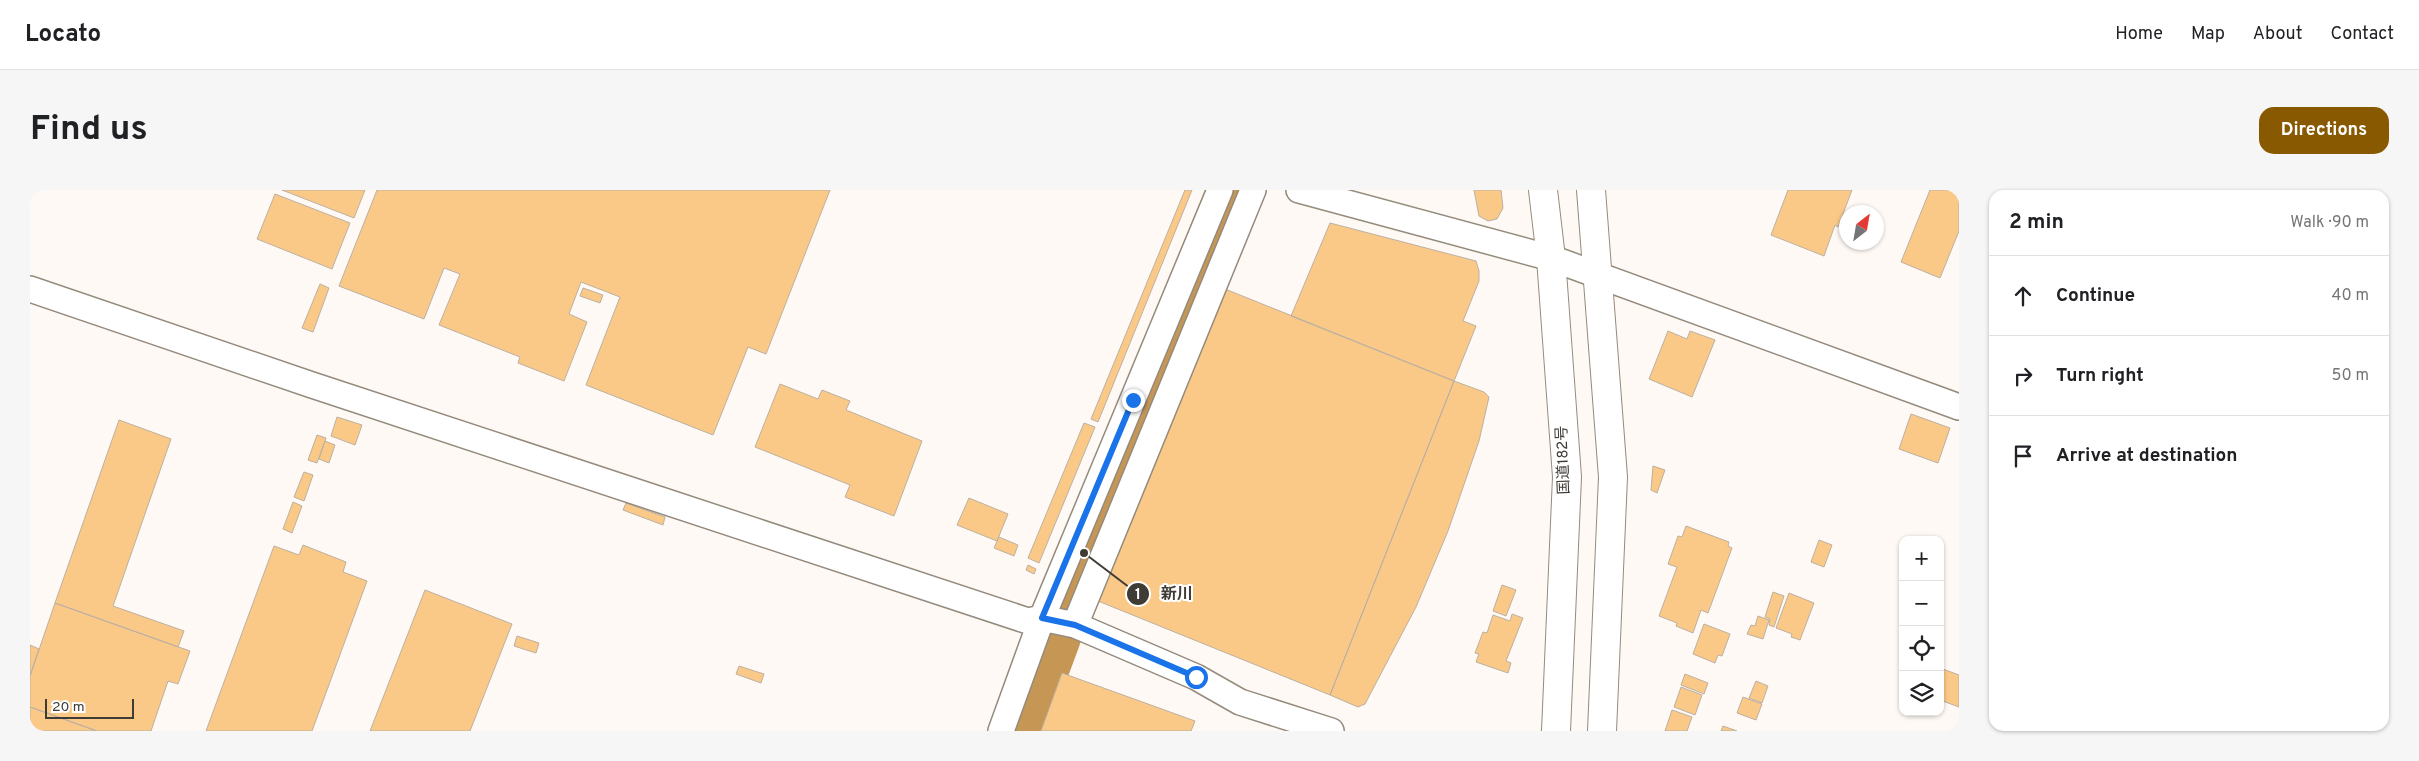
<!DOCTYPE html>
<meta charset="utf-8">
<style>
body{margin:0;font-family:Overpass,"Noto Sans JP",sans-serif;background:#f6f6f6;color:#202124}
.controls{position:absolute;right:15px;bottom:15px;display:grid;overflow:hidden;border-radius:10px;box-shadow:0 1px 4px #0004}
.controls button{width:45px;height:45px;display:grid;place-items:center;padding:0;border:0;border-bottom:1px solid #e0e0e0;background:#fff;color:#202124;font:25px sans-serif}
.compass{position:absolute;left:1809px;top:15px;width:45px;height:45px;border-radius:50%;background:#fff;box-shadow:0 1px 4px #0004;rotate:31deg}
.scale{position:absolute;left:15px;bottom:12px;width:89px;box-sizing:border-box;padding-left:5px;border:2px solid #3f3b35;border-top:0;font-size:14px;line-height:18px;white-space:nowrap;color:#3f3b35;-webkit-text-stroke:4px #fff;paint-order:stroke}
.stop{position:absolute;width:15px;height:15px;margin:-11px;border:4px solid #1a73e8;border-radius:50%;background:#fff}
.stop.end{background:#1a73e8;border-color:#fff;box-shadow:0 1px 5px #0008}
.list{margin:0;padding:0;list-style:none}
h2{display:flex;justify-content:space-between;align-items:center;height:65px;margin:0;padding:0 20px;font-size:21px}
h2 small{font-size:16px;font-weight:400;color:#757577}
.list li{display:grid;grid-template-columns:32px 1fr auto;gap:15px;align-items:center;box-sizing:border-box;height:80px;padding:0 20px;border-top:1px solid #e0e0e0}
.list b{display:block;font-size:19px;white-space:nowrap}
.list em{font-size:16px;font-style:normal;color:#757577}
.icon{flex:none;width:28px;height:28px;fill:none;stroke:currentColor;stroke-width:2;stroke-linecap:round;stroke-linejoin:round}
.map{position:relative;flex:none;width:1929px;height:541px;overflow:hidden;border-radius:15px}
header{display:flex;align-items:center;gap:30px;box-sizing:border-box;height:70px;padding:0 25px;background:#fff;border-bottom:1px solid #e0e0e0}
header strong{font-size:24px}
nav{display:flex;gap:28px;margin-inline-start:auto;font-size:18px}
.intro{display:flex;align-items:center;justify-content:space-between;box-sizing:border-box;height:120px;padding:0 30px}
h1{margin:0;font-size:35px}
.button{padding:12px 22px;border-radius:15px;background:#885900;color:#fff;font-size:18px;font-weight:700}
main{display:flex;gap:30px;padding:0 30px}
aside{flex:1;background:#fff;border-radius:15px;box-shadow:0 1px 4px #0004}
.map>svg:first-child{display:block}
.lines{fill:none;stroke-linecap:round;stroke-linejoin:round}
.river{stroke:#c69655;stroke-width:52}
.building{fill:#fbc987;stroke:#bbb0a2}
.minor-casing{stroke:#958b7d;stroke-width:28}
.trunk-casing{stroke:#958b7d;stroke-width:30}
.minor{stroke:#fff;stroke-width:25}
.trunk{stroke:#fff;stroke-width:28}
.route{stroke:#1a73e8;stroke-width:6}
.labels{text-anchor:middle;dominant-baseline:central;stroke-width:4;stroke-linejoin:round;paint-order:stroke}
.street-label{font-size:15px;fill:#3f3b35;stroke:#fff}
.leader{fill:none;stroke:#3f3b35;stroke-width:2}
.callout-dot{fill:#3f3b35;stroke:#fff;stroke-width:2}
.mark-label{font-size:15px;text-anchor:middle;font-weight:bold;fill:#fff}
.callout-label{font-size:16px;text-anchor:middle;font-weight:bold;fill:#3f3b35;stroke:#fff;stroke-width:4;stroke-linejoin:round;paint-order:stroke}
</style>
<header>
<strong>Locato</strong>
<nav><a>Home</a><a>Map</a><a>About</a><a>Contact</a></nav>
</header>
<div class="intro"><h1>Find us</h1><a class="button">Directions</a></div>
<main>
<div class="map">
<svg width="1929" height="541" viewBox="0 0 1929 541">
<rect width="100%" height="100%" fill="#fef9f4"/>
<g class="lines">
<path class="river" d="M1035,419L1054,363L1203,0
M990,541L1025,447"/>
</g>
<path class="building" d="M252,0H335L324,28Z
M347,0H800L736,164L718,157L683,245L556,195L590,107L551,92L539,124L557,132L534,191L488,173L490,167L409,135L430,84L414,78L394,129L309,96Z
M1155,0H1162L1068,232L1061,229Z
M1444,0H1471L1473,18L1467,29L1458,31L1449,26Z
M1758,0H1822L1808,37L1805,35L1794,66L1741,45Z
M1900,0H1929V41L1910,88L1871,72Z
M245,4L320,33L302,79L227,49Z
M1300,33L1446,71L1449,81V91L1433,131L1446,136L1424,191L1261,126Z
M290,94L299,98L283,142L272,138Z
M553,98L573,105L570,113L550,106Z
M1195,99L1424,191L1300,505L1068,411Z
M1638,141L1657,149L1660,141L1685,150L1662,207L1619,189Z
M1424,191L1454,202L1459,207L1449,251L1418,341L1386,417L1335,514L1328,517L1300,505Z
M750,194L788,209L792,200L820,211L816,220L892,251L864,326L815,307L820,295L725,257Z
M1881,224L1920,238L1908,273L1869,259Z
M307,227L332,235L325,255L301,246Z
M89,230L141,249L83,416L154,441L148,457L25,413Z
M1054,233L1065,237L1009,373L998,368Z
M287,245L296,248L287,273L278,270Z
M295,251L305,255L299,273L289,269Z
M1623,276L1635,280L1627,303L1621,300Z
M274,282L283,285L274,311L264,307Z
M939,308L978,324L967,351L927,335Z
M263,312L272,316L262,343L253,339Z
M596,313L635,327L633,335L593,320Z
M1656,336L1699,352L1698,356L1702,358L1678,423L1671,420L1663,443L1646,436L1647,433L1629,426L1647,377L1638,374L1648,346L1652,347Z
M969,347L988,355L984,366L964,358Z
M1789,350L1802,355L1794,377L1781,372Z
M273,355L316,372L313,382L337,391L282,541H176L244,356L269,365Z
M998,375L1006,379L1004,384L996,380Z
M1472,395L1486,400L1476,426L1463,421Z
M395,400L482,434L440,541H340Z
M1743,402L1754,406L1744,437L1739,435L1740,429L1735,427Z
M1759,403L1784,413L1770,450L1761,447L1762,444L1746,438Z
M25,413L160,461L148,494L138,491L121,541H67L0,517V486Z
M1482,424L1493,428L1476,471L1481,473L1478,483L1446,472L1449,464L1445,463L1453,442L1457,443L1463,425L1480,431Z
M1728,426L1739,430L1733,449L1717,444L1721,435L1725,436Z
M1674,434L1700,444L1692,466L1688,465L1685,473L1663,464Z
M487,446L509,453L506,463L484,456Z
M0,455L9,459L0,486Z
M709,476L734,484L731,493L706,484Z
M1910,478L1929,485V517L1910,510Z
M1032,483L1165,531L1161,541H1011Z
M1655,484L1678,493L1674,504L1651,495Z
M1726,491L1738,496L1732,513L1719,508Z
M1651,497L1672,505L1665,525L1644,517Z
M1713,507L1732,514L1726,530L1707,523Z
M0,517L67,541H0Z
M1642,520L1662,527L1657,541H1635Z
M1693,536L1707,541H1691Z"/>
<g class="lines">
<defs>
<path id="minor" d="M1269,0L1521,68L1929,217
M0,99L282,195L998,431L1012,428L1045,435L1166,487L1210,512L1301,541
M1045,435L1223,0
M971,541L1012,428L1190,0"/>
<path id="trunk" d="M1513,0L1521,68L1537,287L1526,541
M1561,0L1583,287L1572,541"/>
</defs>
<use href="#minor" class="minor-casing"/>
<use href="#trunk" class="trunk-casing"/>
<use href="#minor" class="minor"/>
<use href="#trunk" class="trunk"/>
</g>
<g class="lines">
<path class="route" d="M1103,210L1012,428L1045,435L1166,487"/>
</g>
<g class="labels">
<g class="street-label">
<text transform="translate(1534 270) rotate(-92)">国道182号</text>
</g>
</g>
<path class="leader" d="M1054 363L1108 404"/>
<g class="callout-dot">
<circle cx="1054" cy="363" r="5"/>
<circle cx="1108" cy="404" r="12"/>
</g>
<g class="mark-label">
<text x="1108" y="409">1</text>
</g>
<g class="callout-label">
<text x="1147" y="409">新川</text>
</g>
</svg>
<div class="controls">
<button>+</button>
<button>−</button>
<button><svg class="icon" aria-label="locate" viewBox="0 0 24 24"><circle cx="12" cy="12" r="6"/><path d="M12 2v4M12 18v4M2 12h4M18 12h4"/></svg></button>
<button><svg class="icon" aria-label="layers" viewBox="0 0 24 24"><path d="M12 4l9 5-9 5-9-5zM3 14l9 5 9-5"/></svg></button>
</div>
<svg class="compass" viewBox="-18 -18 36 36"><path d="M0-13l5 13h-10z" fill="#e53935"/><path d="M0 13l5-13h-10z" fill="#757577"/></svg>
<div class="scale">20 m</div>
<div class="stop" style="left:1166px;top:487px"></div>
<div class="stop end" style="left:1103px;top:210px"></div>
</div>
<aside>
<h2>2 min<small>Walk · 90 m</small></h2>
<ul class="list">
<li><svg class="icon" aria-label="ahead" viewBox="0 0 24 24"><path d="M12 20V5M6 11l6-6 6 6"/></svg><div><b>Continue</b></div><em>40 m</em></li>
<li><svg class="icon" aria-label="right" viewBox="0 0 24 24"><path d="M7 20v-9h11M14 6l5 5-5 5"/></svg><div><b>Turn right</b></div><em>50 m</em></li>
<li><svg class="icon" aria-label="arrive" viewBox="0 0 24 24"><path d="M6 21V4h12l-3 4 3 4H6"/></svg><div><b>Arrive at destination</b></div></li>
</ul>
</aside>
</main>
